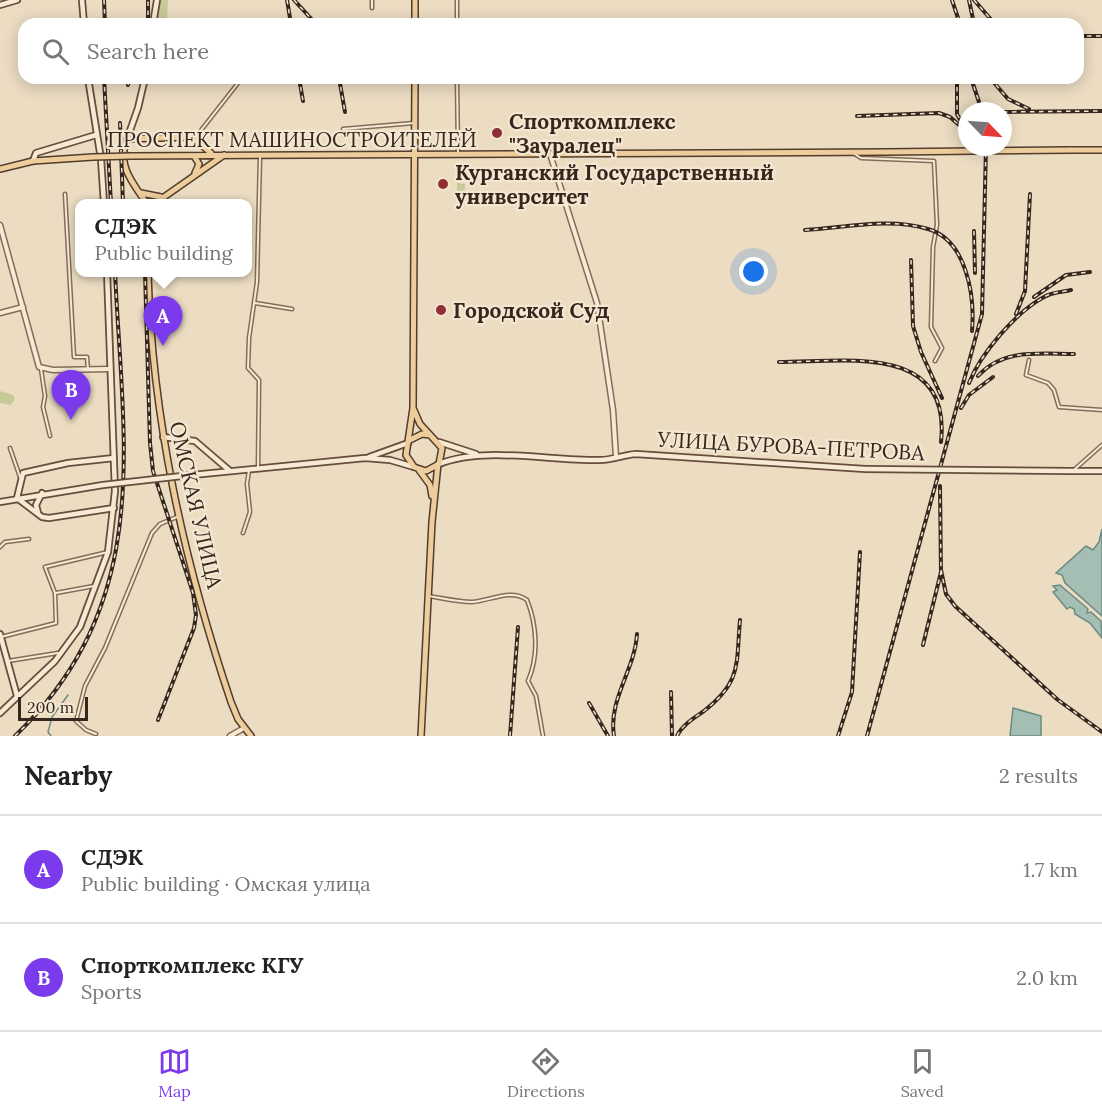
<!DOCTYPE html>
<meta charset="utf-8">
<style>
body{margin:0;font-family:Lora,serif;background:#f6f6f6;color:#222}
.compass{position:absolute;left:958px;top:102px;width:54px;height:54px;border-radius:50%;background:#fff;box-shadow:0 3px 15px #0003;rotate:115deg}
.scale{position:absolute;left:18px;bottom:15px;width:70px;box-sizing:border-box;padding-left:6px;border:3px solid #35271e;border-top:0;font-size:16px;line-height:21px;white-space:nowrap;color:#35271e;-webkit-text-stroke:4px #f3e7d1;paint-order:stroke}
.you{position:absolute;left:754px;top:272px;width:21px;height:21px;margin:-15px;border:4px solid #fff;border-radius:50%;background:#1a73e8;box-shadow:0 0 0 9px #1a73e833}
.badge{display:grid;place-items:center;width:39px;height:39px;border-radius:50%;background:#7c3aed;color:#fff;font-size:20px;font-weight:700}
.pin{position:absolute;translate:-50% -50px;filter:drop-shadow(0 2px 3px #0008)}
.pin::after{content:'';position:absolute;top:32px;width:21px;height:18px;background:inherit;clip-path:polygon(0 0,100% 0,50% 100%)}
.popup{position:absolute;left:75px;top:199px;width:177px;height:78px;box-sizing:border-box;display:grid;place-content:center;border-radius:12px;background:#fff;filter:drop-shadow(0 2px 4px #0005);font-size:20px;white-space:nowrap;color:#767676}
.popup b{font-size:22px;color:#222}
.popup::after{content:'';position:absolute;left:50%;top:100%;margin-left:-12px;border:12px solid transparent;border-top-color:#fff}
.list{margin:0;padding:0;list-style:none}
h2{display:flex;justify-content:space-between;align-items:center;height:78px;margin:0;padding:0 24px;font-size:26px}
h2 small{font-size:20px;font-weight:400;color:#767676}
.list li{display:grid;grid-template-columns:39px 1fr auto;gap:18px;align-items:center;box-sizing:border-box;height:108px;padding:0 24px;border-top:2px solid #e0e0e0}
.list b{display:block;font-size:22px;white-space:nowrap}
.list p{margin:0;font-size:20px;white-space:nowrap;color:#767676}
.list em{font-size:20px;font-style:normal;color:#767676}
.icon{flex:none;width:33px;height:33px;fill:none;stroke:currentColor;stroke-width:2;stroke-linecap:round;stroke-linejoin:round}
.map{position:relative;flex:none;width:1102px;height:736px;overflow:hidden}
.search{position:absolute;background:#fff;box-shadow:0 3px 15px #0003;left:18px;right:18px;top:18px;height:66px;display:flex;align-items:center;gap:15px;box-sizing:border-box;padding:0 21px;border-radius:18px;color:#767676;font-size:22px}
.sheet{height:294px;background:#fff}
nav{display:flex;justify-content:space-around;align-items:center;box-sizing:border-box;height:84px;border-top:2px solid #e0e0e0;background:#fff;font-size:16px;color:#767676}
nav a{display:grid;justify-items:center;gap:3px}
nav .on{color:#7c3aed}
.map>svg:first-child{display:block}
.green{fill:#c7c997}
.water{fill:#a4beb4;stroke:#6c8b81;stroke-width:1.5}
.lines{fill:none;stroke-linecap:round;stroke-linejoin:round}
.stream{stroke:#6c8b81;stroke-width:1.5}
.minor-casing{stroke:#846d5a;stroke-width:5}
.tertiary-casing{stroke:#846d5a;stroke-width:7}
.secondary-casing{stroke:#664e3d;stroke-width:8}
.primary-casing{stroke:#523c2e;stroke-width:8}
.minor{stroke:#f7ead4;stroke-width:2}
.tertiary{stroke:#f7ead4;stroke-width:4}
.secondary{stroke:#f7ead4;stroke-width:4.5}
.primary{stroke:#edcd9b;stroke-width:5}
.rail-casing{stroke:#35271e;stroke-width:4}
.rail{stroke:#f3e7d1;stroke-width:1.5;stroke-dasharray:4.5;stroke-linecap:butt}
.secondary-bridge-casing{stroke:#664e3d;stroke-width:8;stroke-linecap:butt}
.primary-bridge-casing{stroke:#523c2e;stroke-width:8;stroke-linecap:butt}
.secondary-bridge{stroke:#f7ead4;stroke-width:4.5}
.primary-bridge{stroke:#edcd9b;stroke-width:5}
.poi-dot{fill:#902d36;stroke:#f3e7d1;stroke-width:2}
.labels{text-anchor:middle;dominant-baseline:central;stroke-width:4.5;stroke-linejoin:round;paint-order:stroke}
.poi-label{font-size:21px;font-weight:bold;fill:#35271e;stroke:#f3e7d1;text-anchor:start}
.street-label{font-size:21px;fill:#35271e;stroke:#f3e7d1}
</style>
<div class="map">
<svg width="1102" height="736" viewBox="0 0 1102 736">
<rect width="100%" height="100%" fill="#ebdcc2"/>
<path class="green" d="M160,0H168L167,24H156Z
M457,183L465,184L464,202L457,201Z
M0,391L13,395L15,399L11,405L0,403Z"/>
<path class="water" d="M1102,529V616L1065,583L1062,575L1056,573L1086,546L1093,550L1099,542Z
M1060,585L1088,609L1087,613L1091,612L1101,621L1102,638L1090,623L1075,614L1074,609L1070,607L1067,609L1053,592L1057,590L1053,586Z
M1013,708L1041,716V736H1010Z"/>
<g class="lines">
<path class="stream" d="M51,736L48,732L52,717L68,695"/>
<defs>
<path id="minor" d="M457,0V24
M372,8V0
M457,78L458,153
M343,129L414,123
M195,138L242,78
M853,153L861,158L934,161L937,225L933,247L931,327L942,348L935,361
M65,194L74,357H87L88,370
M255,303L292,309
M1029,360L1026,375L1048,383L1054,390L1059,407L1102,410
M41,369L45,396L43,407L50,436
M10,448L20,477
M258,469L259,380L248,368L249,338L257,282L260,156
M1075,469L1102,445
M243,533L250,512L247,484L249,470
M0,547L5,542L29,539
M56,593L94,586
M428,596C442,598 458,602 472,602C489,601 512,588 527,600C537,625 539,656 528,681L536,696L543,736
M1,637L56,623L55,593L45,567L108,552
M8,661L58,653
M96,734L86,730L76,721L85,686L105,648L152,533L160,524L177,517"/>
<path id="tertiary" d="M550,154L597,303L613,410L616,457
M0,225L39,367L53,370L109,369
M0,313L23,307
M230,736L244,728"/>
<path id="secondary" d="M82,0L84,24
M0,5L17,0
M153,24L157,0
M88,78L101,159L104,204
M127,139L138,108L145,78
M33,161L36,153L96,135
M163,437L195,441L230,471
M439,442L476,454
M369,457L408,443
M439,464C482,446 551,461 600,460C612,460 623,455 636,454L865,469
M1071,471H1102
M182,476L365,458L390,460L414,467
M17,498L23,473L68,463L114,458
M17,498L42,517L49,518L114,508
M0,502L103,485
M38,513L36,505L42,493
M0,634L17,696
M0,713L55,661L80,627L108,552L115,491L107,272"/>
<path id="primary" d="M415,24V0
M1070,150H1102
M131,156L886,152
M194,156L199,164L195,173
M0,169L33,161L93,157
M141,193L161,197
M147,204C133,183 116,165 127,139L192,137L211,153
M154,204L224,155
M148,272C152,420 184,562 231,702L238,719L251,736
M413,408L420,424L442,448L439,464L426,471L414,467L406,455L413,408L415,78
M410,440L422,434L430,435
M419,470L430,485L432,496
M421,736L432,522L438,464"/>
</defs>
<use href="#minor" class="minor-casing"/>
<use href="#tertiary" class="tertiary-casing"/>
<use href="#secondary" class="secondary-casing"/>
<use href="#primary" class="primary-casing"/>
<use href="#minor" class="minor"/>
<use href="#tertiary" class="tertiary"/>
<use href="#secondary" class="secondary"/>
<use href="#primary" class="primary"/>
<defs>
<path id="rail" d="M104,0L105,24
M287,0L291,24
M294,0L316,24
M952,0L960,24
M969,0L974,24
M974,0L995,24
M148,24V0
M1078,36H1102
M104,78L111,204
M299,78L303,101
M339,78L345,112
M957,78V114L964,127
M971,78L982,111
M990,78L1008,99L1029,109
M128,85L130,78
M1003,112L1102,111
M857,116L939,113L950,117L967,132
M120,123L123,204
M805,230C844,228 889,217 928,229C967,240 975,297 972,331
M974,231L975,273
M911,260L913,326L921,352L942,398
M145,272L150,443L153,471L193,593L196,615L194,628L158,720
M1034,297L1066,275L1090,272
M1016,314L1025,291L1030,194
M779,362C844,362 952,342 941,442
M978,376C1003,348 1040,354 1074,354
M969,383C981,353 1016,312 1044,297C1052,292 1062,292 1071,290
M961,408L969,395L993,377
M941,570L946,594L955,606L1058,700L1102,732
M923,645L941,572L940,486
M671,692L672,736
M589,703L608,736
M15,736C155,601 123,445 115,272
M510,736L518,627
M614,736C608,699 635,670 637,634
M677,736C682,725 694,718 704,711C742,681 736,665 740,620
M838,736L852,692L860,552
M867,736L982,314L986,147"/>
</defs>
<use href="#rail" class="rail-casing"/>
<use href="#rail" class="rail"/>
<defs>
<path id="secondary-bridge" d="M865,469L1071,471
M103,485L182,476"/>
<path id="primary-bridge" d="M886,152L1070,150
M93,157L131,156"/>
</defs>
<use href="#secondary-bridge" class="secondary-bridge-casing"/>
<use href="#primary-bridge" class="primary-bridge-casing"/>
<use href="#secondary-bridge" class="secondary-bridge"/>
<use href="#primary-bridge" class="primary-bridge"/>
</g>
<g class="poi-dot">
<circle cx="497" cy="133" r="6"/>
<circle cx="443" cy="184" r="6"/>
<circle cx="441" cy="310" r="6"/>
</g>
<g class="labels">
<g class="poi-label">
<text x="509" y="121">Спорткомплекс<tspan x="509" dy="24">"Зауралец"</tspan></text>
<text x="455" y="172">Курганский Государственный<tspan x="455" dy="24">университет</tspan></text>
<text x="453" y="310">Городской Суд</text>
</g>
<g class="street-label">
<text x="292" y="139">ПРОСПЕКТ МАШИНОСТРОИТЕЛЕЙ</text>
<text transform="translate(791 446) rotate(3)">УЛИЦА БУРОВА-ПЕТРОВА</text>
<text transform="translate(196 505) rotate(77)">ОМСКАЯ УЛИЦА</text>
</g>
</g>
</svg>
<svg class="compass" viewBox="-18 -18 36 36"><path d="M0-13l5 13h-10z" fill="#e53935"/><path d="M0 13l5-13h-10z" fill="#767676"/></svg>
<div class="scale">200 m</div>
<div class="you"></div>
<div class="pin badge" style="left:163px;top:346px">A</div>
<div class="popup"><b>СДЭК</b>Public building</div>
<div class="pin badge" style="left:71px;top:420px">B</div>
<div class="search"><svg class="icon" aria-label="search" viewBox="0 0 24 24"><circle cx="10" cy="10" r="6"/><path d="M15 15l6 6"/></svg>Search here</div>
</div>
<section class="sheet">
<h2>Nearby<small>2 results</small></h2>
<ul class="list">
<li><span class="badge">A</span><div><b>СДЭК</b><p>Public building · Омская улица</p></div><em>1.7 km</em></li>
<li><span class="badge">B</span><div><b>Спорткомплекс КГУ</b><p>Sports</p></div><em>2.0 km</em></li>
</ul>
</section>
<nav>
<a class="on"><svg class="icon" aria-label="map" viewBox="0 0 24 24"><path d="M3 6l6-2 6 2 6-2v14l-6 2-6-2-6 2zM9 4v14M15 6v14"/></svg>Map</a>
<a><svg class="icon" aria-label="directions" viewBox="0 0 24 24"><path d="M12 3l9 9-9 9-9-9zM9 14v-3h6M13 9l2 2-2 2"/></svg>Directions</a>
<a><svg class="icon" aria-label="saved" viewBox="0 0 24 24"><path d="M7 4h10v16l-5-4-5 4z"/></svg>Saved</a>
</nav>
